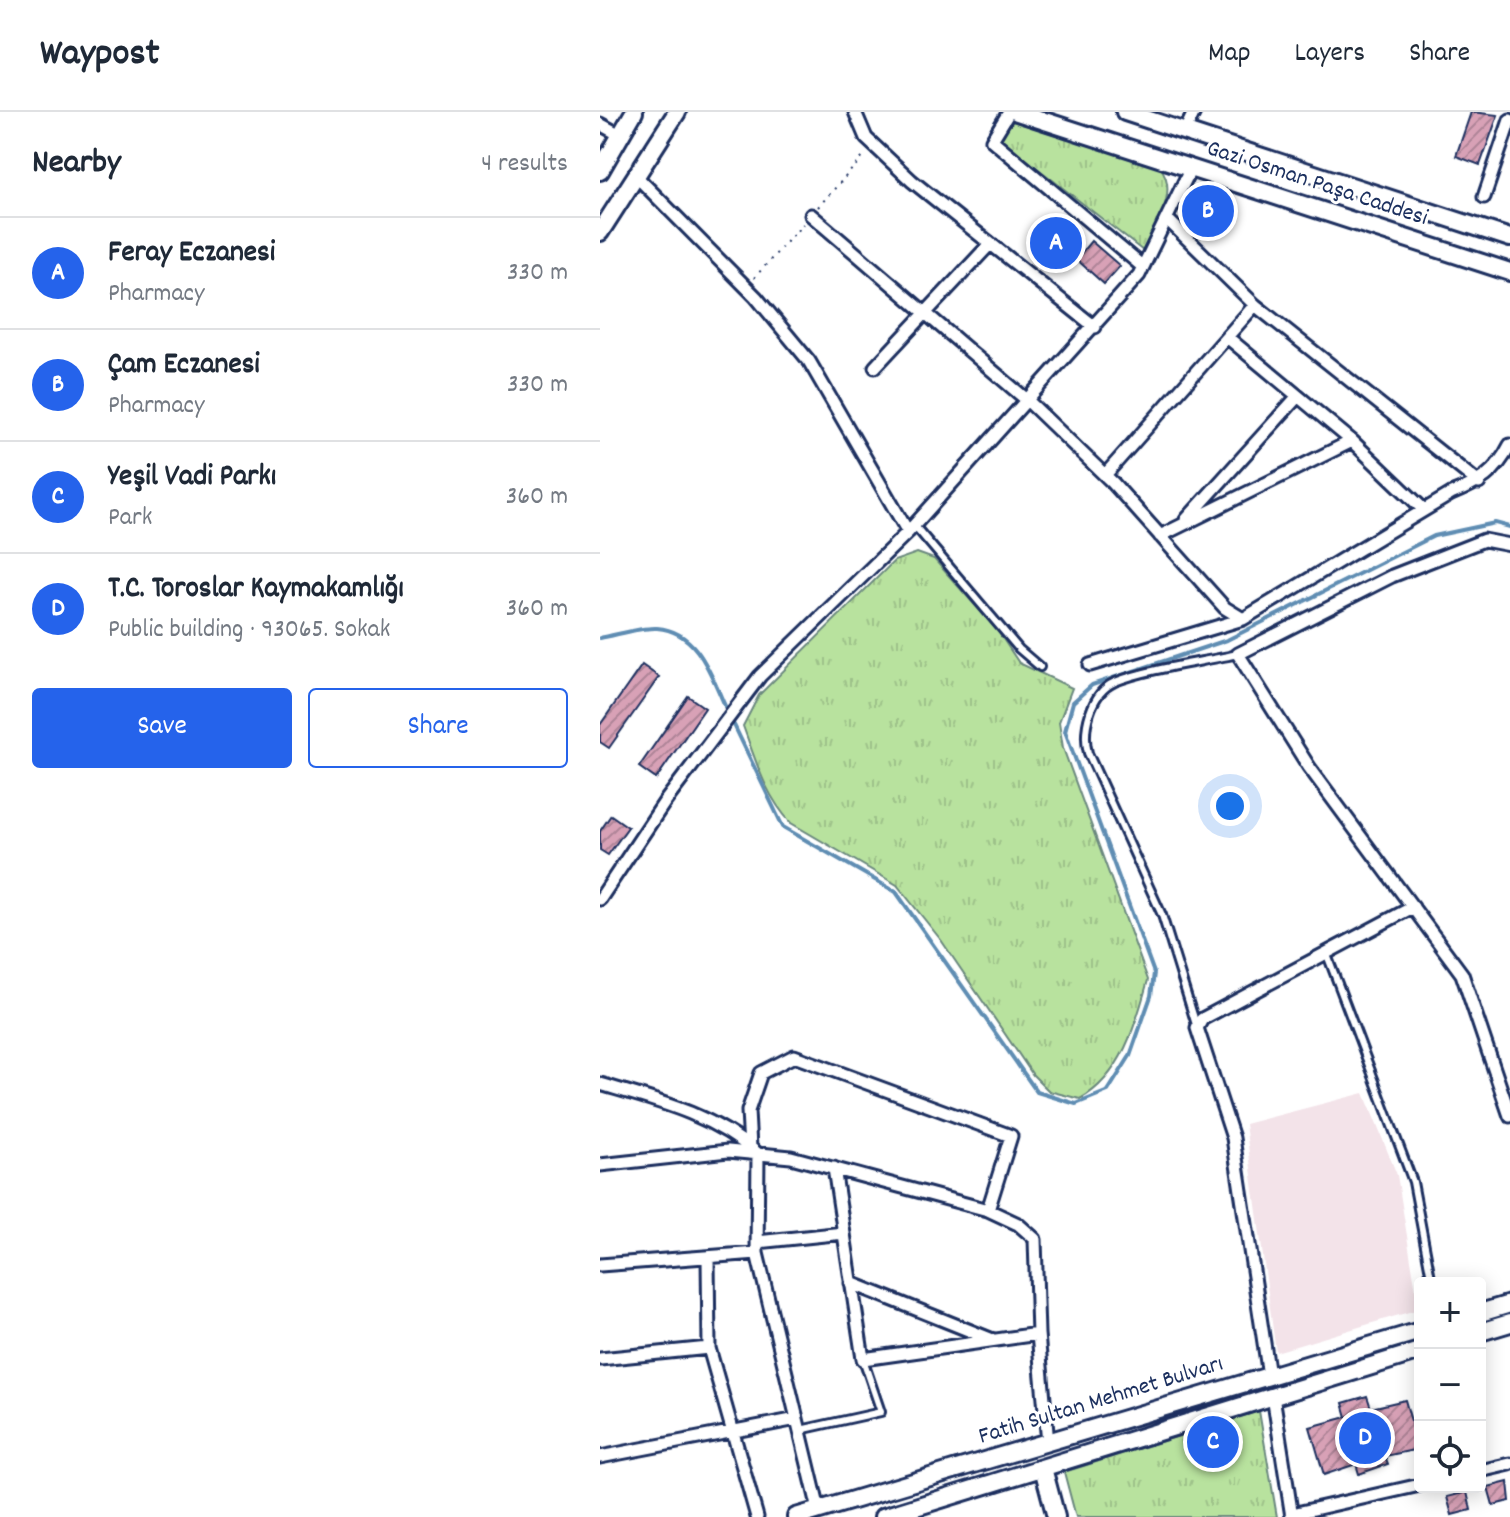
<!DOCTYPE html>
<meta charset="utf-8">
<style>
body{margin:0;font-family:Dekko,sans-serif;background:#f2f2f3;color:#1f2937}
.controls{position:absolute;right:24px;bottom:24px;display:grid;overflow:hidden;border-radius:8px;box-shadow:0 4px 20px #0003}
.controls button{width:72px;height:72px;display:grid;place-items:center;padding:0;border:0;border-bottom:2px solid #e0e1e3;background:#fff;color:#1f2937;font:40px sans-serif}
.you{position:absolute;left:630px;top:694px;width:28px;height:28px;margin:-20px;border:6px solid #fff;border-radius:50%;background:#1a73e8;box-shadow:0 0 0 12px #1a73e833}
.badge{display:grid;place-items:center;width:52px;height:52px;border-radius:50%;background:#2563eb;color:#fff;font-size:26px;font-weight:700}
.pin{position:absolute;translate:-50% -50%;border:4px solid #fff;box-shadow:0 2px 8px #0006}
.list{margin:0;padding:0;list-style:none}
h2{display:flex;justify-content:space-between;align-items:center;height:104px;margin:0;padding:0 32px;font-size:34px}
h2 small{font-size:26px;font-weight:400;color:#747a83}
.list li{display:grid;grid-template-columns:52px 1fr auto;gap:24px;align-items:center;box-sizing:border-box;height:112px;padding:0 32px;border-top:2px solid #e0e1e3}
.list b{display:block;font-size:30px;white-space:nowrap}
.list p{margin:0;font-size:26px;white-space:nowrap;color:#747a83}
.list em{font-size:26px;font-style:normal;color:#747a83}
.actions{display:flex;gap:16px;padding:24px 32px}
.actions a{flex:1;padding:18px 0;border:2px solid #2563eb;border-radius:8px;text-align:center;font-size:28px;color:#2563eb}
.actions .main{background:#2563eb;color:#fff}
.icon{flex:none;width:44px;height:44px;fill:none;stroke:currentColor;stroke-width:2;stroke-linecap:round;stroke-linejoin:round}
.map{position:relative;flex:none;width:910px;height:1405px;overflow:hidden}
header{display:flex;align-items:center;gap:48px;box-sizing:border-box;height:112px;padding:0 40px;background:#fff;border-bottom:2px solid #e0e1e3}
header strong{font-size:38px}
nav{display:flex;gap:44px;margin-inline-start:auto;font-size:28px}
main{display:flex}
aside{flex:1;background:#fff}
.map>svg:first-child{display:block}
.built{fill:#f3e3e9}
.park{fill:url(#park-tufts);stroke:#6a887e;stroke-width:2}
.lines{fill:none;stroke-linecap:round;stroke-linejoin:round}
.stream{stroke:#5e8db3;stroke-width:4}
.building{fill:url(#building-hatch);stroke:#1b2f5e;stroke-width:2}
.lane-casing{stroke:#1b2f5e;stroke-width:12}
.street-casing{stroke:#1b2f5e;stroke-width:17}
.secondary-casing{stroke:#1b2f5e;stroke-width:22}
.path{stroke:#1b2f5e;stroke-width:2;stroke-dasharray:2 6;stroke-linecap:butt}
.lane{stroke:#fff;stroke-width:6}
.street{stroke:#fff;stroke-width:11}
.secondary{stroke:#fff;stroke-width:16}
.labels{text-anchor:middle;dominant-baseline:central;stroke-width:6;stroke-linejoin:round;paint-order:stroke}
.street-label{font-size:24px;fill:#1b2f5e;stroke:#fff}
</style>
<header>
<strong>Waypost</strong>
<nav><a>Map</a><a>Layers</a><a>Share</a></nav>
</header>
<main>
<aside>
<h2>Nearby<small>4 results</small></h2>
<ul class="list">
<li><span class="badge">A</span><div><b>Feray Eczanesi</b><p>Pharmacy</p></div><em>330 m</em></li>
<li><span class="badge">B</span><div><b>Çam Eczanesi</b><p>Pharmacy</p></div><em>330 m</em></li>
<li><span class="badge">C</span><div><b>Yeşil Vadi Parkı</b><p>Park</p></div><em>360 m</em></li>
<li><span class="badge">D</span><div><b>T.C. Toroslar Kaymakamlığı</b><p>Public building · 93065. Sokak</p></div><em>360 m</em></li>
</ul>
<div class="actions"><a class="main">Save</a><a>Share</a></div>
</aside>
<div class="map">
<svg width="910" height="1405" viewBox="0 0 910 1405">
<defs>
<pattern id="park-tufts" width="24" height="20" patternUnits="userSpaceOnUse" patternTransform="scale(2)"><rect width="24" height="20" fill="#b8e29e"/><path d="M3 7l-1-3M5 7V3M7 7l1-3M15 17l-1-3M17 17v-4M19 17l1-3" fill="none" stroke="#9ec28a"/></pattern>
<pattern id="building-hatch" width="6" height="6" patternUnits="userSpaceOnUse" patternTransform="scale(2)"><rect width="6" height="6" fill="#d8a1b6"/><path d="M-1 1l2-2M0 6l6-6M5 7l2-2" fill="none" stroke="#ae8497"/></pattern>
</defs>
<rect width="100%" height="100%" fill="#fff"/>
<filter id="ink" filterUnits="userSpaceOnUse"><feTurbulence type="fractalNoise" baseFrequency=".0125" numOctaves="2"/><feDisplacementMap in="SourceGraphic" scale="16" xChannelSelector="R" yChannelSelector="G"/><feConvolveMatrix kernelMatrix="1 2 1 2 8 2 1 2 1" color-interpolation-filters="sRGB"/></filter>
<g filter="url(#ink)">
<path class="built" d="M764,981L797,1063L819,1197L676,1240L645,1012Z"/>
<path class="park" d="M413,9L560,55C580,80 555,113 543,139L399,26Z
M317,441L334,447L397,518L419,551L472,576L459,610L463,636L548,868C536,912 522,964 480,987L449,979L433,963L341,828L297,773L191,711C165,683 156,649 143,614L159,583L294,449Z
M659,1299L677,1405H476L464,1360Z"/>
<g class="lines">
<path class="stream" d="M0,526C17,523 40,515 57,516C98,519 111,563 125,594
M134,613L183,715L296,780L437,980L476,992L508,979L530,944L551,884L554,861L465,619L473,590L492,573L627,528L834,424L895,411L910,415"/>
</g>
<path class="building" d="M871,0L898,3L880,53L856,44Z
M491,129L520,154L504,172L476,147Z
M42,553L59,565L9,636L0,630V613Z
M88,584L105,596L56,667L39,655Z
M11,703L28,715L8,743L0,738V719Z
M767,1284L771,1296L805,1288L819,1337L785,1344L788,1352L759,1362L756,1352L724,1363L710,1315L747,1305L743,1291Z
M908,1370L910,1389L893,1393L888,1375Z
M867,1380L871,1398L852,1403L847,1385Z"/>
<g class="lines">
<defs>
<path id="lane" d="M314,413L419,537L440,555
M726,840L813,1070L832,1171
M597,916L562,803L488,641C482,618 490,581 515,570C547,557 602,550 638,542
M200,1318L281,1300L263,1247"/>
<path id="street" d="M255,0L266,26L312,69L495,215
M409,0L392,28L543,155
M0,12L22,24
M585,19L594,0
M37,65L156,185L209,249L308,420
M884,85L910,8
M211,103L428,289L513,371L625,496L643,507
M567,107L655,193L879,371
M627,225L752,329
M275,255L390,132
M505,363L655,193
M586,408L698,284
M560,424L752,329L824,398
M910,433L884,428L792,464L638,542L709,655L862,862L910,1004
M490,553L643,507L851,382C879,371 896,361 910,333
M0,787L64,691L160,564L308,420L539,163L591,56
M0,972C58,989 112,1002 158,1042L157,1141L219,1398
M150,1036L148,999L161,961L194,944L411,1024L388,1098
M0,1053L128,1039L191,1045L388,1098L418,1112L435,1127L438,1222L448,1331
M234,1056L263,1247L438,1222
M157,1130L244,1121
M108,1146L109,1236L157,1405
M0,1153L157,1141
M251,1171L393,1228
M0,1247L109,1236
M669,1264L633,1026L597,916L602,907L813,795
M673,1284L692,1405
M0,1345L197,1307
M880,1359L910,1352
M692,1402L820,1373"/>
<path id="secondary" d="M417,0L910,160
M525,0L910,126
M0,59L34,0
M0,120L77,0
M880,1201L910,1192
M880,1220L910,1211
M443,1356L456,1405
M196,1405L820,1219
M283,1405L820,1239"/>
</defs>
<use href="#lane" class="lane-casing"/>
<use href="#street" class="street-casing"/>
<use href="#secondary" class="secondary-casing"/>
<path class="path" d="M218,95L265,43
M154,166L203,112"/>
<use href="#lane" class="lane"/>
<use href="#street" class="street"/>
<use href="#secondary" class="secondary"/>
</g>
</g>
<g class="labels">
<g class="street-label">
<text transform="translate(717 72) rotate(18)">Gazi Osman Paşa Caddesi</text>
<text transform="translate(501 1289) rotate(-17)">Fatih Sultan Mehmet Bulvarı</text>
</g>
</g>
</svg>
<div class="controls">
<button>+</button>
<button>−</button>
<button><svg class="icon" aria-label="locate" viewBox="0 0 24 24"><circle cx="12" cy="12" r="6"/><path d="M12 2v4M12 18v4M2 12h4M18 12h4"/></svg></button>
</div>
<div class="you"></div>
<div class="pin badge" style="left:456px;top:131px">A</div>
<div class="pin badge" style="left:608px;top:99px">B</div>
<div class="pin badge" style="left:613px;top:1330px">C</div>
<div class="pin badge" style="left:765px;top:1326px">D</div>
</div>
</main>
